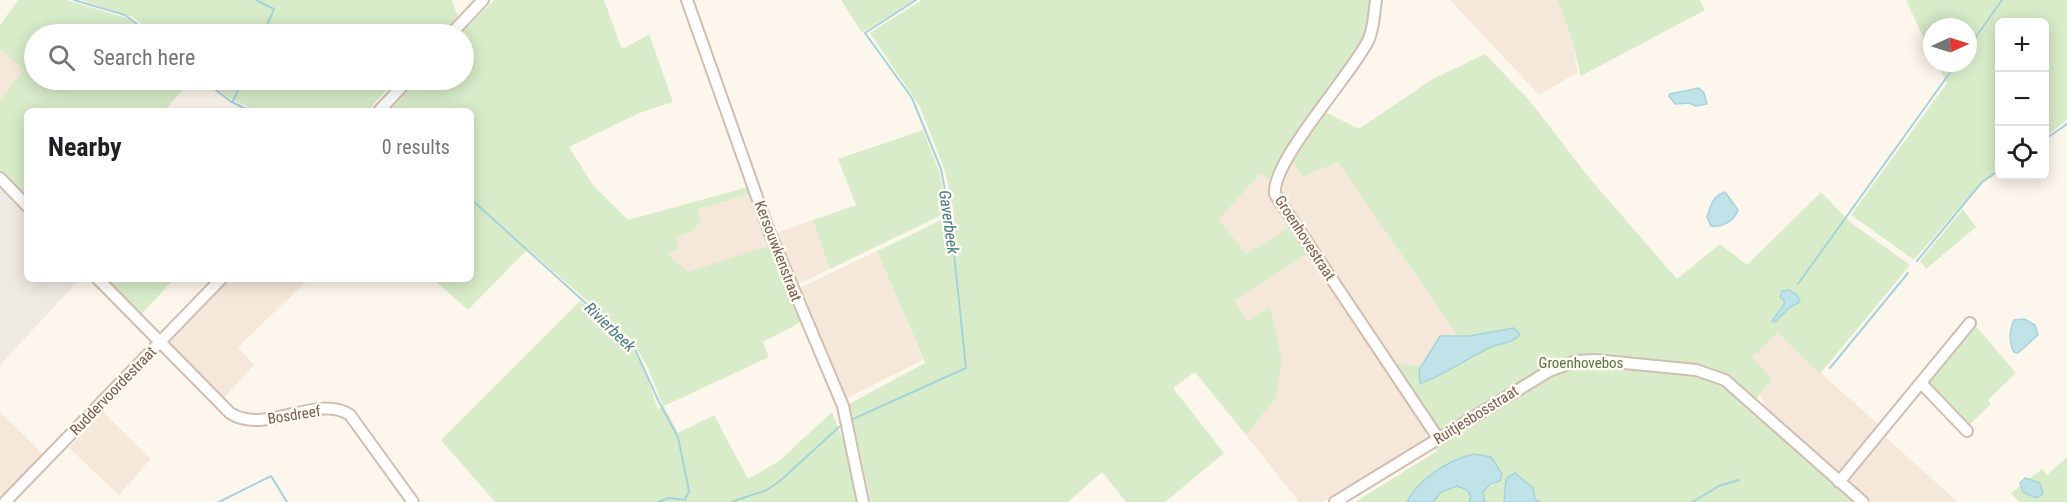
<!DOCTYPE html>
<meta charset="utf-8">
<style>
body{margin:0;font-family:"Roboto Condensed",sans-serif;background:#f6f6f6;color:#202124}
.controls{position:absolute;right:18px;top:18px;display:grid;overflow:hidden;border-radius:9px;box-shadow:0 3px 15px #0003}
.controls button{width:54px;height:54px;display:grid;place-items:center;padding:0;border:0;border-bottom:2px solid #e0e0e0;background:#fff;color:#202124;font:30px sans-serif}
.compass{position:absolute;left:1923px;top:18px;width:54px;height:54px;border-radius:50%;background:#fff;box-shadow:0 3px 15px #0003;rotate:86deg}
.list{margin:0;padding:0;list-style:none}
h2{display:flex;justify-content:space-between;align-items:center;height:78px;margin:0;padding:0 24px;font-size:26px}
h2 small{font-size:20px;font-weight:400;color:#757577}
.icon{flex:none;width:33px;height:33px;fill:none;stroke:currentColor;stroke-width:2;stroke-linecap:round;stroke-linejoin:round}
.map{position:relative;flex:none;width:2067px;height:502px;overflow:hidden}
.search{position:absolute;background:#fff;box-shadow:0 3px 15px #0003;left:24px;top:24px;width:450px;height:66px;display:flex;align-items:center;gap:15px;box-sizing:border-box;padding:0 21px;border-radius:33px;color:#757577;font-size:22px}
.panel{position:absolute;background:#fff;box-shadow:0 3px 15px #0003;left:24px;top:108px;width:450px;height:174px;border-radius:9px}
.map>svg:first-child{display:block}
.residential{fill:#f5e8da}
.industrial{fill:#efe9e4}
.green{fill:#d8ecc9}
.water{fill:#bfe3e8;stroke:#a5d3da;stroke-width:1.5}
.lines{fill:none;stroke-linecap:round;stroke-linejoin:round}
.stream{stroke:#a5d3da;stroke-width:2}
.minor-casing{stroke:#d1beb0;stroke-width:14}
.minor{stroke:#fff;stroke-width:10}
.labels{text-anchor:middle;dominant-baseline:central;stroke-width:5;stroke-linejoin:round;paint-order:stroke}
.street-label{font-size:15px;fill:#7a5c4d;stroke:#fffaf3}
.park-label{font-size:15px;fill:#537a41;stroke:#fffaf3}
.water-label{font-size:16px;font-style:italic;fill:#437c86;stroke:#fffaf3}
</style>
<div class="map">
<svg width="2067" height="502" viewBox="0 0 2067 502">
<rect width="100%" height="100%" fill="#fdf6ec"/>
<path class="residential" d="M1450,0H1557L1571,36L1578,72L1539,95Z
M0,49L25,70L0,100Z
M1287,154L1302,177L1338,162L1457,335L1444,356L1418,368L1392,362L1426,429L1425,440L1323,502H1299L1246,435L1276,398L1282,359L1270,308L1248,322L1233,301L1307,254L1288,228L1246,254L1219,219L1261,173L1268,180Z
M751,194L771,245L688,272L666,253L678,248L675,238L691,232L697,209Z
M813,220L830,269L798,284L776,233Z
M877,251L923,360L847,398L800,288Z
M227,279H309L238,347L254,365L222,400L166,343Z
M1776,333L1879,425L1838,475L1767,410L1760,394L1772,379L1752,357Z
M0,412L43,454L0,499Z
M103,412L151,459L119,495L69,448Z
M1883,435L1958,502H1872L1846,481Z"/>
<path class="industrial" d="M0,185L27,213V279H80L0,365Z"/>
<path class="green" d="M18,0H66L127,18L148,34H34V80H191L164,111H27V198L0,170V100L24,70L0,49V25Z
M81,0H452L458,17L440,34H154L133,17Z
M494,0H604L621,47L625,48L649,34L673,102L639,113L569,147L593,185L628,220L748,187L751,194L697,209L701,222L691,232L675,238L679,248L667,253L688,272L771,245L801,322L763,342L769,357L664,406L678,433L714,415L748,479L779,461L832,412L845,445L857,502H495L441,440L580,301L630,344L644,369L658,409L663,406L648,368L631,339L528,249L468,310L433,279H471V111H389L418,80H464V34H461Z
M841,0H914L862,33Z
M922,0H1373L1366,37L1268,180L1261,173L1219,219L1246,254L1288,228L1307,254L1234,301L1248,321L1270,307L1282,359L1276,398L1246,435L1195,372L1173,388L1224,453L1165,502H1126L1102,472L1068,502H871L849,404L925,363L877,251L954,214L945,171L920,107L870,33Z
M1557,0H1700L1705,10L1581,76L1571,36Z
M1906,0H2067V120L2045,137L2044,22H2000L1999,169L1971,194L1914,260L1851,215L1947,83L1936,63H1968V27H1932V56Z
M1485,54L1529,100L1591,180L1677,279L1720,244L1747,265L1821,192L1850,222L1910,265L1820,374L1777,333L1752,357L1772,379L1755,401L1862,502H1541L1535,499L1533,488L1515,473L1505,486L1504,502H1485L1483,492L1496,483L1464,456C1443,464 1416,481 1407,502H1355L1437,451L1434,445L1443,440L1392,362C1427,370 1437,366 1457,335L1338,162L1302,177L1291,160L1325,112L1359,129L1431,80Z
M206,80H396L367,111H257L229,98Z
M923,130L939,171L948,212L830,269L813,220L856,205L838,159Z
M1963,209L1976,227L1926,269L1920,261Z
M104,279H174L139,317Z
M1973,323L2016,373L1988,400L1991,404L1967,427L1924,382Z
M2067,457V502H2019L2011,493L2042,469L2047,475Z
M1457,486L1467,490L1471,497L1469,502H1433L1441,492Z"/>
<path class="water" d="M1699,88L1704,93L1707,104L1696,106L1689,103L1675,104L1669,96L1670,94Z
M1725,192L1738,210C1734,221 1722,228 1711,226L1707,217C1711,206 1712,196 1725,192Z
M1789,290L1797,295L1800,302L1790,307L1775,322L1772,321L1784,305V300L1780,297L1782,291Z
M2024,319L2035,325L2038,335L2018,353L2014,352C2009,343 2009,330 2014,320Z
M1514,328L1520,334C1514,343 1501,343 1491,347C1479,352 1429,383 1420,383L1419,370L1440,336H1469Z
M1474,454L1491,457L1502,474L1500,481L1491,484L1483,492L1485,502H1469L1471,497L1467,490L1457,486L1441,492L1433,502H1407C1418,479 1450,459 1474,454Z
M1515,473L1533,488L1535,499L1541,502H1504L1506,479Z
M2025,478L2040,483L2043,494L2036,498L2023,492L2020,483Z"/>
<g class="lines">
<path class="stream" d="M74,0L125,15L150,34
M256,0L274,9L263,34
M1968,48L2002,0
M203,80L230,101L250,111
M233,101L243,80
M2044,140L2067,124
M471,199L634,347L659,402L678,437L689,491L685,500L669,498L658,502
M1917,261L1982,182L2000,170
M1798,284L1957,63
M1830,368L1908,273
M853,419L966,368L950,215L941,169L912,98L865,33L916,0
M219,502L271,476L287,502
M731,502L767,490L781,480L839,427
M1692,502L1719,486L1739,480"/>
<defs>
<path id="minor" d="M687,0L769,231L843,406L863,502
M1376,0C1374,13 1374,29 1368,41C1351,75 1271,162 1275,194L1438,438
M451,34L483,0
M379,111L408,80
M0,178L27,206
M98,279L230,413C266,436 317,393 350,415L413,502
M1921,383L1967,431
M1839,482L1970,323
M5,502L221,279
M1335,502L1549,371L1576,361L1595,360L1696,370L1725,380L1863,502"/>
</defs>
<use href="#minor" class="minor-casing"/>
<use href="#minor" class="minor"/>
</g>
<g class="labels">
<g class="street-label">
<text transform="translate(1305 238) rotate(57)">Groenhovestraat</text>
<text transform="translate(778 251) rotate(69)">Kersouwkenstraat</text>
<text transform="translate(113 391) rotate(-46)">Ruddervoordestraat</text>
<text transform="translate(294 415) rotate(-9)">Bosdreef</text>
<text transform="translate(1476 415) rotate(-32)">Ruitjesbosstraat</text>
</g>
<g class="park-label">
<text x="1581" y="363">Groenhovebos</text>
</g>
<g class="water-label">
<text transform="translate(949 222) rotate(82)">Gaverbeek</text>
<text transform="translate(610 327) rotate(44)">Rivierbeek</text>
</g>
</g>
</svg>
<div class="controls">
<button>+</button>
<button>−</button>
<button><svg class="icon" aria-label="locate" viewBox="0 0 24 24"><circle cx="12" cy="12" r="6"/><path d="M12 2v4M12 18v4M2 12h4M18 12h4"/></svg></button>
</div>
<svg class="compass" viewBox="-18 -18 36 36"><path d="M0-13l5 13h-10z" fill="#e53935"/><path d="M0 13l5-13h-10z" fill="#757577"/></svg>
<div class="search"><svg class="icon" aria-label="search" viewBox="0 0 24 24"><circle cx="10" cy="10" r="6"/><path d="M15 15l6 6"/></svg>Search here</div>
<section class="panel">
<h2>Nearby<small>0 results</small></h2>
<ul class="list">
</ul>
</section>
</div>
